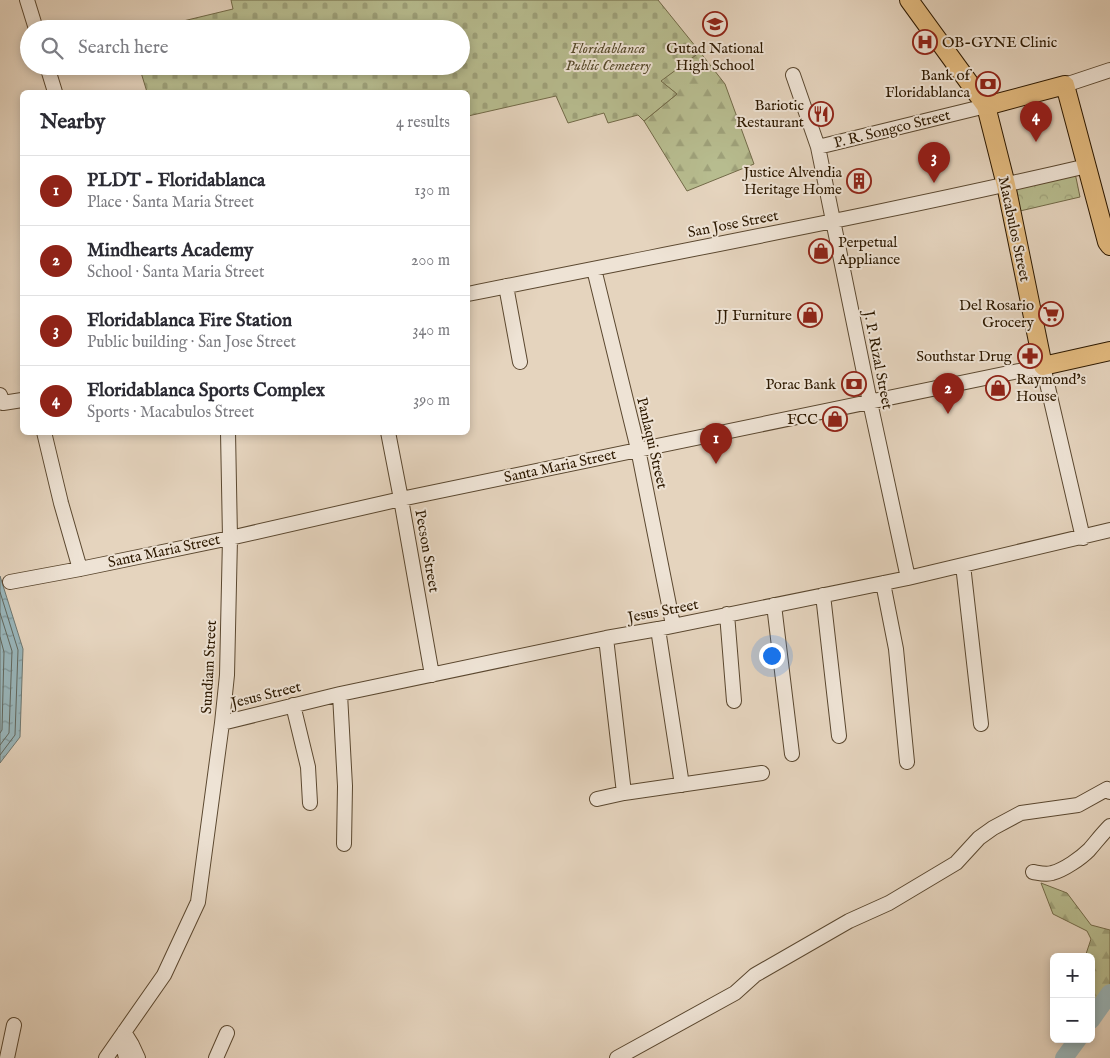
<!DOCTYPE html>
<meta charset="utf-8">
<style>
body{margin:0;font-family:"IM FELL English",serif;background:#f2f2f3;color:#2b2b33}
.controls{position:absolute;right:15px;bottom:15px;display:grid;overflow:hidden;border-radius:8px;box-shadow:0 2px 8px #0003}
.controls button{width:45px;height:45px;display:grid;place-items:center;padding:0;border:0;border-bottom:1px solid #e1e1e2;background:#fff;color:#2b2b33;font:25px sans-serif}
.you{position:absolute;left:771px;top:655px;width:18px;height:18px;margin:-12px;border:4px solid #fff;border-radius:50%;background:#1a73e8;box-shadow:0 0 0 8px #1a73e833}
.badge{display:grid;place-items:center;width:32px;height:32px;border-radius:50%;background:#8f2418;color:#fff;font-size:16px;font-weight:700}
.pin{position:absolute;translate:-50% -41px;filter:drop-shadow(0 1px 2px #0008)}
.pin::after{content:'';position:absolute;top:26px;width:18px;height:15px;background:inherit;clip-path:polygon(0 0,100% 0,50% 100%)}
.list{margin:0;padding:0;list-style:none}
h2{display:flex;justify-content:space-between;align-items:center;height:65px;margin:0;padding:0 20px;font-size:21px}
h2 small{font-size:16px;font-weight:400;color:#7c7c81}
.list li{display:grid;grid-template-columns:32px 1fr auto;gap:15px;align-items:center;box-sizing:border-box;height:70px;padding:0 20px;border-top:1px solid #e1e1e2}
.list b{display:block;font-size:19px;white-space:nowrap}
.list p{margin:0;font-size:16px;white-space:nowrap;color:#7c7c81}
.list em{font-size:16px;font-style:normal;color:#7c7c81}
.icon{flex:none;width:28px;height:28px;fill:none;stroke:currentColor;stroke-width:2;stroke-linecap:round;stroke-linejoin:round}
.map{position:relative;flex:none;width:1110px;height:1058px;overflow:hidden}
.search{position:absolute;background:#fff;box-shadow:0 2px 8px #0003;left:20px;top:20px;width:450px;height:55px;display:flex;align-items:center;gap:12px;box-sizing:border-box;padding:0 18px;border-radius:28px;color:#7c7c81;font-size:19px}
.panel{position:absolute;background:#fff;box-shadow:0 2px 8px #0003;left:20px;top:90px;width:450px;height:345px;border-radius:8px}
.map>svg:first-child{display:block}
.forest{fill:url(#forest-firs);stroke:#726a48}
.cemetery{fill:url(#cemetery-stones);stroke:#726a48}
.park{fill:url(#park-crowns);stroke:#726a48}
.water{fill:url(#water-ripples);stroke:#6e7770}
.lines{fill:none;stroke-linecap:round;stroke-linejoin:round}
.shore{stroke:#63685e;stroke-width:1}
.river{stroke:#99b6bb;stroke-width:18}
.minor-casing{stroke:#5b4830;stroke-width:16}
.major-casing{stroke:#2d1900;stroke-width:20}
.minor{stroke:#eee3d5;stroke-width:14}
.major{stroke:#e2ba7f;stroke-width:18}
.labels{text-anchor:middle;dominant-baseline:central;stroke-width:4;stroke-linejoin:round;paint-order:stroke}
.poi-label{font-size:15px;fill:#2d1900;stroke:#eee3d5;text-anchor:end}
.park-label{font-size:15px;font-style:italic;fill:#564a2b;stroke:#eee3d5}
.street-label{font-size:15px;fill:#2d1900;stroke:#eee3d5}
</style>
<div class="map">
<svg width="1110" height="1058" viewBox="0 0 1110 1058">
<defs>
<pattern id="forest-firs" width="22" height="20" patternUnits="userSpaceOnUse" patternTransform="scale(1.25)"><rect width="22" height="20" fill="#b7bc8f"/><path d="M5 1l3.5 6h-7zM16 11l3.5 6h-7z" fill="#9ea17a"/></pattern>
<pattern id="cemetery-stones" width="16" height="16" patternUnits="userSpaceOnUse" patternTransform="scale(1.25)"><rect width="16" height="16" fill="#b7bc8f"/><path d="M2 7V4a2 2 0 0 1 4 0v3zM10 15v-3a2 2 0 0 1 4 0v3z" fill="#9ea17a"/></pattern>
<pattern id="park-crowns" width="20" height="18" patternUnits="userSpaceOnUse" patternTransform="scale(1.25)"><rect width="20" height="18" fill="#b7bc8f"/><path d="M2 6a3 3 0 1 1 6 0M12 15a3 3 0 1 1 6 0" fill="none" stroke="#9ea17a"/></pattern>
<pattern id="water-ripples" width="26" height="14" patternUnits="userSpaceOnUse" patternTransform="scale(1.25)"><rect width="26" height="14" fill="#99b6bb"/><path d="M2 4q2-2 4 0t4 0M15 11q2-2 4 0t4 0" fill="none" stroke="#7d9396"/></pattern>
</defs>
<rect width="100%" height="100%" fill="#e5d4be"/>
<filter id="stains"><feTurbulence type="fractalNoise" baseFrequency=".004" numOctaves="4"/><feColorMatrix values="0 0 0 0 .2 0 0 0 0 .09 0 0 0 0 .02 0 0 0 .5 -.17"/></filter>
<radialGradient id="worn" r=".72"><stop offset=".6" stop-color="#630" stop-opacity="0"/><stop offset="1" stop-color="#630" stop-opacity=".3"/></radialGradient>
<path class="forest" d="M700,52L725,84L754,164L687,191L644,121L677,94L660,81Z
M1041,883L1067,893L1091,925L1110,930V987L1091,1013V957H1085L1091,939L1087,931L1053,914Z"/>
<path class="cemetery" d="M231,0H658L700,52L661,81L677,94L644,121L638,115L608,123L604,113L568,123L556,96L468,116V92H147L139,66H461V29H150L233,9Z"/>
<path class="park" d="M1074,168L1080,197L1020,211L1014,183Z"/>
<path class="water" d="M0,576L23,649L20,737L0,763Z"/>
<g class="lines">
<path class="shore" d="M0,592L18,650L15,735L0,755
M0,613L12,651L9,733L0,745
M0,637L4,652L2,730L0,733"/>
<path class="river" d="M1091,1020L1110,993
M1064,1058L1078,1039"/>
<defs>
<path id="minor" d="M27,0L36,29
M47,66L55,92
M793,75L818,147L870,402L908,578
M1065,85L1110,70
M818,147L986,106
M594,269L638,449L673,625
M506,286L520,362
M468,294C674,252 882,214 1087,166
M0,395L3,403L22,400
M44,432L61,503L80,569
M388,432L401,499L432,675
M963,565L981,724
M10,582L80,569L230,538L401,499L1043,366L1083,538
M883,583L896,649L907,762
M823,595L839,736
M774,605L792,754
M727,614L734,701
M658,629L682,785
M606,638L624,793
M340,694L345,786L344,844
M293,705L308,767L310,803
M222,723L340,694L606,638L658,629L908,578L1110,530
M597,799L624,793L762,773
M1033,872C1039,873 1046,875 1052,873C1064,870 1081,858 1089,850C1096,842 1102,834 1110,826
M124,1032L132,1045L138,1058
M121,1037L126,1058
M7,1058L14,1025
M106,1058L164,975L198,902L222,723L227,675L230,538L228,432
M216,1058L227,1033
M617,1058L735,993L755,975L849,921L889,903L956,863L979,838L993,828L1021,813L1078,805L1107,789L1110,792"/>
<path id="major" d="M909,0L986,106L1006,185L1043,366L1110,351
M986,106L1065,85L1107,242L1110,246"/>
</defs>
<use href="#minor" class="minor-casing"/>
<use href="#major" class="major-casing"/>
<use href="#minor" class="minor"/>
<use href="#major" class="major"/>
</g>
<defs>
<symbol id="school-ring" viewBox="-11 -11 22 22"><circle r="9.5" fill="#eee3d5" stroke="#8f2418" stroke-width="1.5"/><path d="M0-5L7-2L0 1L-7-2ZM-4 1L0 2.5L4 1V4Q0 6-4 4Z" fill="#8f2418"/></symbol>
<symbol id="hospital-ring" viewBox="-11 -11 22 22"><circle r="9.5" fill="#eee3d5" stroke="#8f2418" stroke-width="1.5"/><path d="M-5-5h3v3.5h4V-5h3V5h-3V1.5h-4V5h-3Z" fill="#8f2418"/></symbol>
<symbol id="bank-ring" viewBox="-11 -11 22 22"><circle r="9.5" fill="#eee3d5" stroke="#8f2418" stroke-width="1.5"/><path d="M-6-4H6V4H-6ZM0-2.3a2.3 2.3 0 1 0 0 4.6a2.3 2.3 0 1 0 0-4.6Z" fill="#8f2418"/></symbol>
<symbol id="restaurant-ring" viewBox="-11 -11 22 22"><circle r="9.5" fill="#eee3d5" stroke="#8f2418" stroke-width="1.5"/><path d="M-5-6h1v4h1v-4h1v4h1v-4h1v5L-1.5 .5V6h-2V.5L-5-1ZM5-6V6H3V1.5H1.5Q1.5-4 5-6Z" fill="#8f2418"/></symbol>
<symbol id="building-ring" viewBox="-11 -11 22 22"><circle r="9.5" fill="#eee3d5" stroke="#8f2418" stroke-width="1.5"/><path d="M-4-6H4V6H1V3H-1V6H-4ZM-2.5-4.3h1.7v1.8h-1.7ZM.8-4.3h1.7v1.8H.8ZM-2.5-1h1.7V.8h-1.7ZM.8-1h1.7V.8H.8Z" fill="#8f2418"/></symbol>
<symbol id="shop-ring" viewBox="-11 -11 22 22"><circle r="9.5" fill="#eee3d5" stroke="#8f2418" stroke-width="1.5"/><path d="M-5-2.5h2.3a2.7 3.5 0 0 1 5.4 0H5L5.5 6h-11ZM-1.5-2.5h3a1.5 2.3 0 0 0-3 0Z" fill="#8f2418"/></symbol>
<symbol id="supermarket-ring" viewBox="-11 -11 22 22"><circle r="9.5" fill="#eee3d5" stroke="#8f2418" stroke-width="1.5"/><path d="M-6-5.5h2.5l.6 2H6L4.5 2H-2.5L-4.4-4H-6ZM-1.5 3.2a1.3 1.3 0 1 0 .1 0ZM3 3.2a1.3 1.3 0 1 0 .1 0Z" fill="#8f2418"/></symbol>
<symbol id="pharmacy-ring" viewBox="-11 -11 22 22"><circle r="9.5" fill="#eee3d5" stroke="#8f2418" stroke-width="1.5"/><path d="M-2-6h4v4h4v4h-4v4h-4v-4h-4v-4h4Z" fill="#8f2418"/></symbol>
</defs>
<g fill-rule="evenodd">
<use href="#school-ring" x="701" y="10" width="28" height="28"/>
<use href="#hospital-ring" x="911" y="28" width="28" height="28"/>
<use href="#bank-ring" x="974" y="70" width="28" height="28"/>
<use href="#restaurant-ring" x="807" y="100" width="28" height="28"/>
<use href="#building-ring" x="845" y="167" width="28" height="28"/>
<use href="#shop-ring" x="807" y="237" width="28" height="28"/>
<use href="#supermarket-ring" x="1037" y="300" width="28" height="28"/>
<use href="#shop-ring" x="796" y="301" width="28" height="28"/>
<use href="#pharmacy-ring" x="1016" y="342" width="28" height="28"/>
<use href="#bank-ring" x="840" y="370" width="28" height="28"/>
<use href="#shop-ring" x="984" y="374" width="28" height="28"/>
<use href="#shop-ring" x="821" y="405" width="28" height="28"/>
</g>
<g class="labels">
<g class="poi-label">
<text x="942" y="42" text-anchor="start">OB-GYNE Clinic</text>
<text x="715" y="48" text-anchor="middle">Gutad National<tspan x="715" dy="17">High School</tspan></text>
<text x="970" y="75">Bank of<tspan x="970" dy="17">Floridablanca</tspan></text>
<text x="804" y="105">Bariotic<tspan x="804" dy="17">Restaurant</tspan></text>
<text x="842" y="172">Justice Alvendia<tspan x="842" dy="17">Heritage Home</tspan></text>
<text x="838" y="242" text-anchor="start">Perpetual<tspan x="838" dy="17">Appliance</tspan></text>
<text x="1034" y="305">Del Rosario<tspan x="1034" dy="17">Grocery</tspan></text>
<text x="792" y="315">JJ Furniture</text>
<text x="1012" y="356">Southstar Drug</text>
<text x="1016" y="379" text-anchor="start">Raymond's<tspan x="1016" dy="17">House</tspan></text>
<text x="836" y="384">Porac Bank</text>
<text x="818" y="419">FCC</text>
</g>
<g class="park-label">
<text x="608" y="48">Floridablanca<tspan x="608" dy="17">Public Cemetery</tspan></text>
</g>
<g class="street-label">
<text transform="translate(892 129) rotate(-14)">P. R. Songco Street</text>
<text transform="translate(733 224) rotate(-11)">San Jose Street</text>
<text transform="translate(1014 229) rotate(78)">Macabulos Street</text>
<text transform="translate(878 360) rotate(79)">J. P. Rizal Street</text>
<text transform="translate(652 443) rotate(77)">Panlaqui Street</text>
<text transform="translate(560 466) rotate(-12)">Santa Maria Street</text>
<text transform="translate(164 551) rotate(-12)">Santa Maria Street</text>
<text transform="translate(427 551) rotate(80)">Pecson Street</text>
<text transform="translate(663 611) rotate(-11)">Jesus Street</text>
<text transform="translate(209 667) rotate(-87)">Sundiam Street</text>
<text transform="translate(266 695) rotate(-14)">Jesus Street</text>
</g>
</g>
<rect width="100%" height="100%" filter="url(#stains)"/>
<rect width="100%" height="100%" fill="url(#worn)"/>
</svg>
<div class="controls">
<button>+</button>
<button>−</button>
</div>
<div class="you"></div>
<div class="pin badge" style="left:716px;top:464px">1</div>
<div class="pin badge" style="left:948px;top:414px">2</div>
<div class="pin badge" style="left:934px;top:183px">3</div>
<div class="pin badge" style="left:1036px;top:142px">4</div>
<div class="search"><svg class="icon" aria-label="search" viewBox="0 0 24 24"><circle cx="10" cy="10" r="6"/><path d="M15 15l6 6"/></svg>Search here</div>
<section class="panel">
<h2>Nearby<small>4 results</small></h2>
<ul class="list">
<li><span class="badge">1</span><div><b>PLDT - Floridablanca</b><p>Place · Santa Maria Street</p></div><em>130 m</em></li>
<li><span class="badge">2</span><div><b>Mindhearts Academy</b><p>School · Santa Maria Street</p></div><em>200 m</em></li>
<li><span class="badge">3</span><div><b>Floridablanca Fire Station</b><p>Public building · San Jose Street</p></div><em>340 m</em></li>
<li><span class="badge">4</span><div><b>Floridablanca Sports Complex</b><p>Sports · Macabulos Street</p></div><em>390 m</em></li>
</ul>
</section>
</div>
